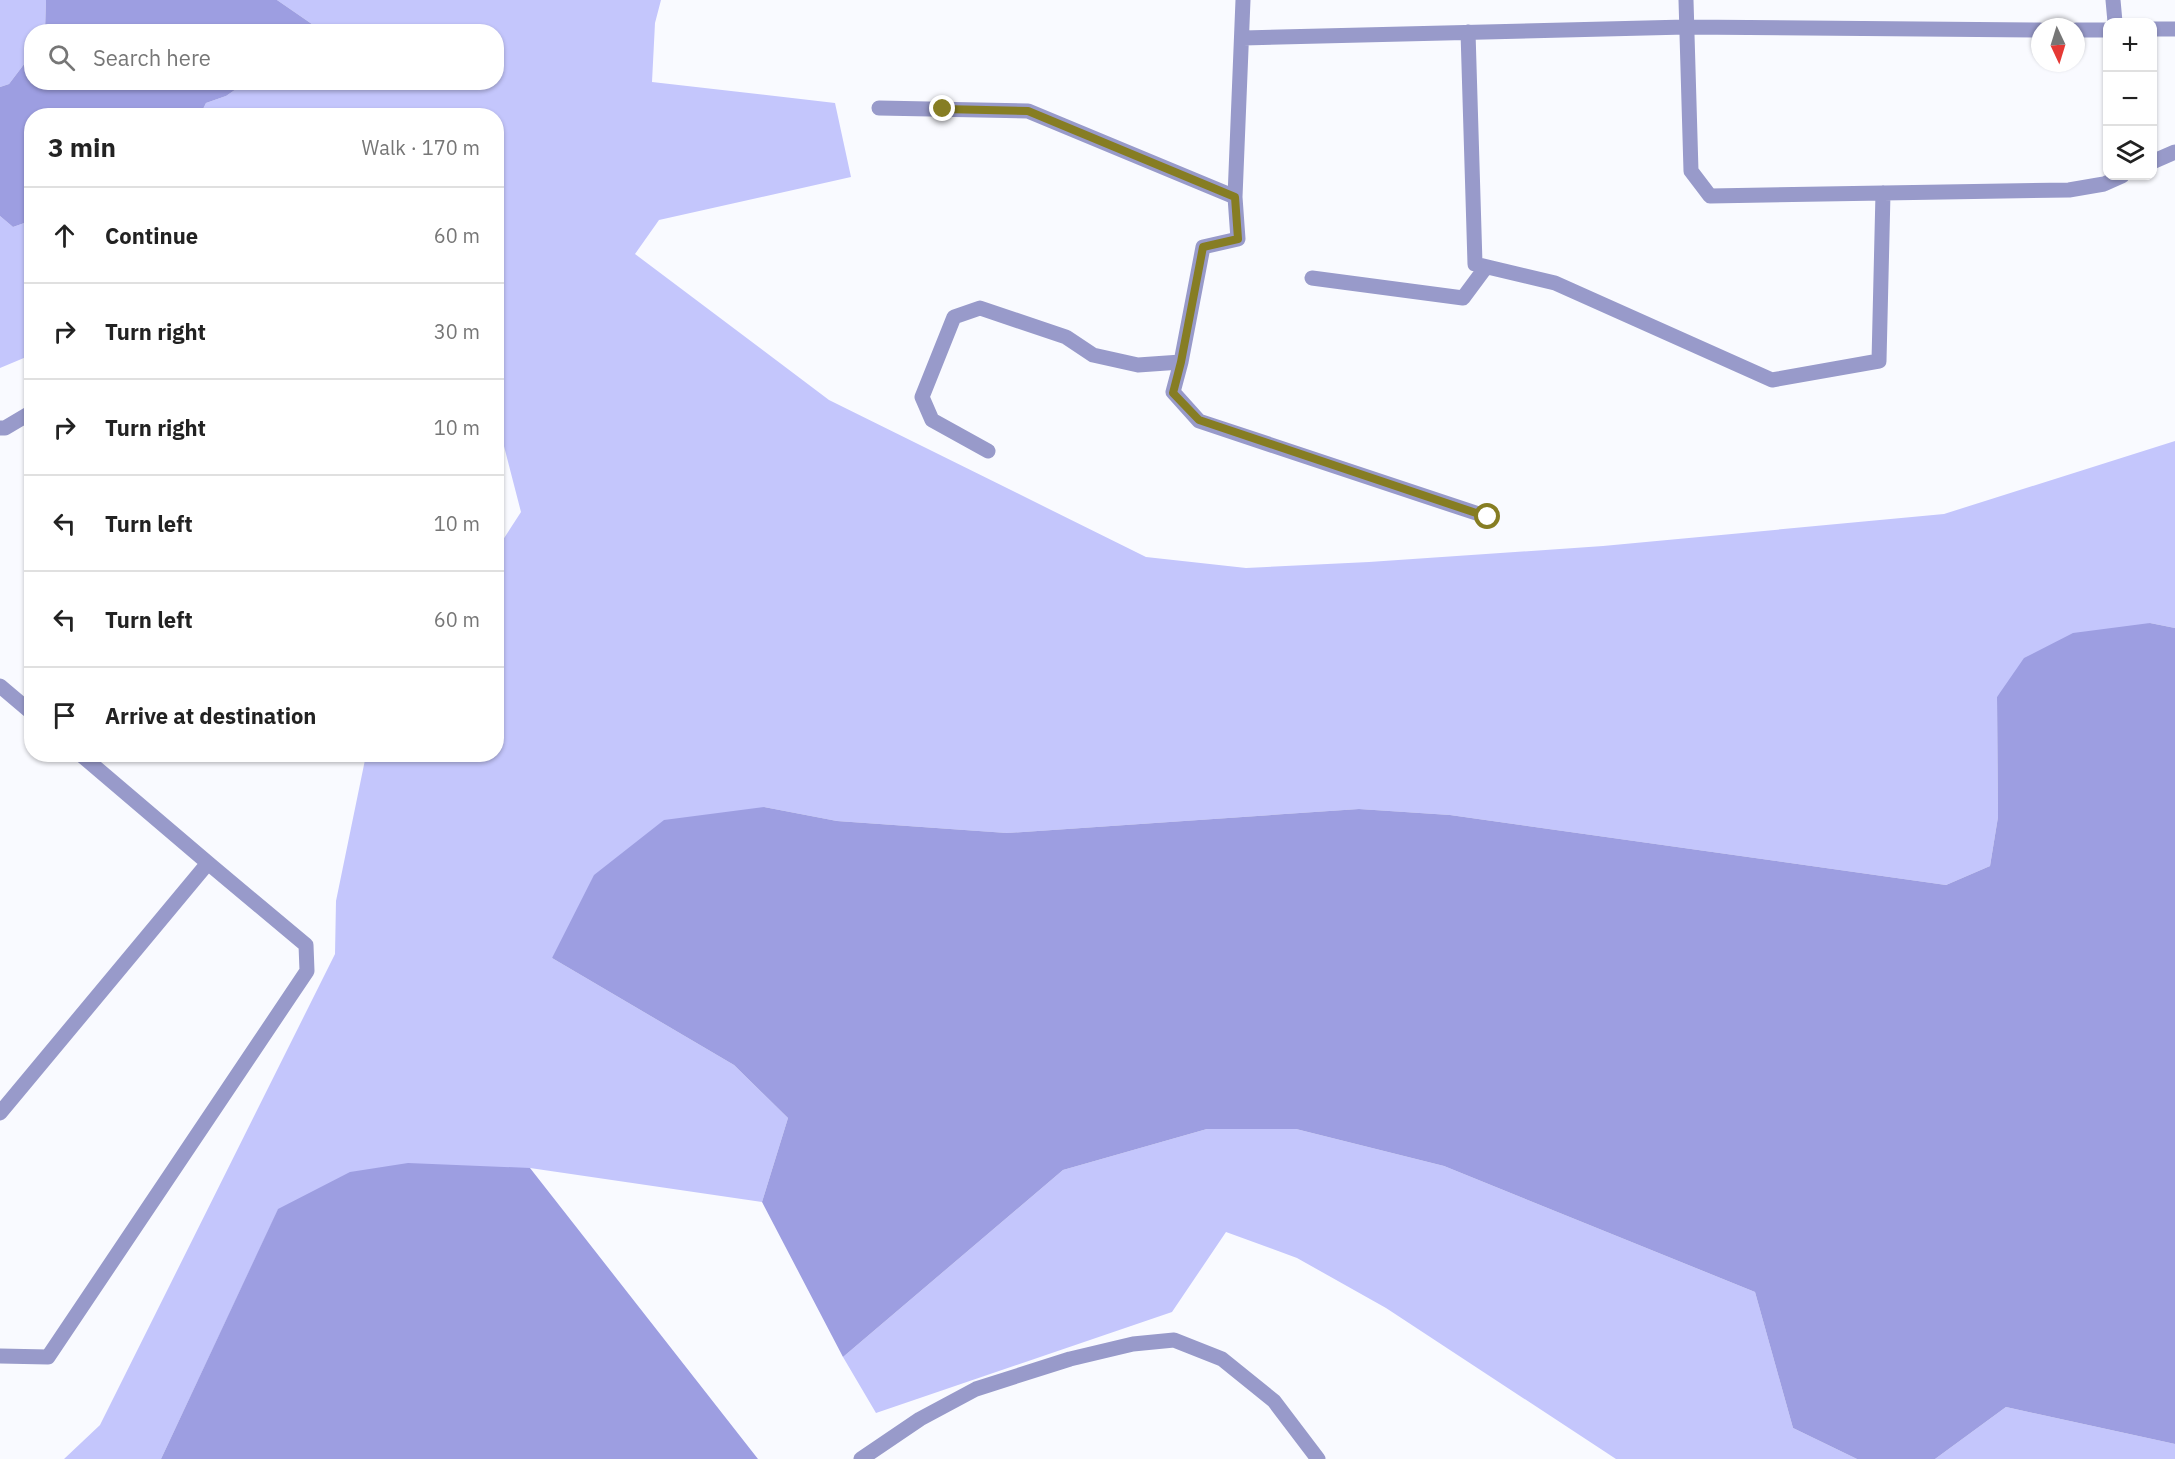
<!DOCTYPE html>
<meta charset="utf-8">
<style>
body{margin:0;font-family:"IBM Plex Sans",sans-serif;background:#f2f2f2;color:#222}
.controls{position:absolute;right:18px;top:18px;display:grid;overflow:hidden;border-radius:12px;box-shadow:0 2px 4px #0004}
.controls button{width:54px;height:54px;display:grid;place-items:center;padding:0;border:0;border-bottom:2px solid #e0e0e0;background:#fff;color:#222;font:30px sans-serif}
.compass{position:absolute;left:2031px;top:18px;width:54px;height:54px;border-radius:50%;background:#fff;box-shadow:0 2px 4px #0004;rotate:176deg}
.stop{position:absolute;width:18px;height:18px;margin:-14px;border:4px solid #867d23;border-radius:50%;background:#fff}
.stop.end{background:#867d23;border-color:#fff;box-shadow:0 2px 6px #0008}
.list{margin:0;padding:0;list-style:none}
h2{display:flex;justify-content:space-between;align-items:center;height:78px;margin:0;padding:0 24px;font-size:26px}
h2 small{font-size:20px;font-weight:400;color:#767676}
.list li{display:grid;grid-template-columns:39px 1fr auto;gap:18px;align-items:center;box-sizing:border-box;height:96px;padding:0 24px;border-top:2px solid #e0e0e0}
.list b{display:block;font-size:22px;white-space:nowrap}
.list em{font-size:20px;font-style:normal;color:#767676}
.icon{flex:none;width:33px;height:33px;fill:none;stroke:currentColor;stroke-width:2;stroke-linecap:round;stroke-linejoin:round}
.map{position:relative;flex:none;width:2175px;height:1459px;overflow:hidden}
.search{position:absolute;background:#fff;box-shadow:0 2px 4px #0004;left:24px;top:24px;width:480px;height:66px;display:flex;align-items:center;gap:15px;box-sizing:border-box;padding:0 21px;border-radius:24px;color:#767676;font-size:22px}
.panel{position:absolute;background:#fff;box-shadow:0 2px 4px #0004;left:24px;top:108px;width:480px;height:654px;border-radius:24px}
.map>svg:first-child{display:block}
.green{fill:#c4c6fc}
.water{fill:#9d9ee1}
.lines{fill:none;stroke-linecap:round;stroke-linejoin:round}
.service{stroke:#989aca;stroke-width:15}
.minor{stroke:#989aca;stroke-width:15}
.route{stroke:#867d23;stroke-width:8}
</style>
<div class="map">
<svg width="2175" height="1459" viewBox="0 0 2175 1459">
<rect width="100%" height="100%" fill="#f9faff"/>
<path class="green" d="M0,0H46L45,31L32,32L31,55L9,84L0,87Z
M277,0H661L655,23L652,82L835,103L851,177L659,220L635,254L829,400L1146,557L1246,568L1369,562L1603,546L1944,514L2175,441V628L2150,623L1997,697L1998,817L1990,866L1946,885L1450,815L1359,809L1007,833L837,821L764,807L552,958L734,1065L788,1118L762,1202L530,1168L278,1210L161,1459H64L100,1425L335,954L336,901L366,755L496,754L497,549L521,512L497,419L496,116L200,115L206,103L226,96L245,83L496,82V32L322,31Z
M0,216L13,227L30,221L32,217L31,355L0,368Z
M1207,1129H1296L1444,1166L1755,1292L1793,1428L1857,1459H1616L1386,1308L1297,1258L1226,1232L1172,1312L876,1413L843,1357L1063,1170Z
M2006,1407L2175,1444V1459H1935Z"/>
<path class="water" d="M46,0H277L322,31H45Z
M31,55L32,82L245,83L226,96L206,103L200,115L32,116L31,217L30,221L13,227L0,216V87L9,84Z
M2150,623L2175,628V1444L2006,1407L1935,1459H1857L1793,1428L1755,1292L1444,1166L1296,1129H1207L1063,1170L843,1357L762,1202L788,1118L734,1065L552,958L594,875L664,820L764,807L837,821L1007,833L1359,809L1450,815L1946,885L1990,866L1998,817L1997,697L2024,658L2073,633Z
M408,1163L530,1168L758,1459H161L278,1209L350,1172Z"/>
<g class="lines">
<path class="service" d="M0,428H5L32,412
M0,686L32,713
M0,1113L208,863L80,754
M0,1356L48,1357L307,971L306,945L208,863"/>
<path class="minor" d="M1686,0L1691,171L1710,196L2069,190L2104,184L2122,176
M2113,0L2115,22
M2152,29H2175
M2076,30H2108
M1468,32L1475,264L1555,283L1772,380L1879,361L1883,193
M1243,38L1686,27L2040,30
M879,108L1028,111L1235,197L1243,0
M2152,162L2175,152
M1235,197L1238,239L1203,247L1181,362L1173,392L1199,421L1488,517
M1312,278L1463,298L1486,267
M988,451L932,420L922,397L954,317L980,308L1066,337L1093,355L1138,365L1181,362
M861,1459L920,1419L976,1389L1070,1359L1133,1344L1174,1340L1222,1359L1274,1401L1318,1459"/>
</g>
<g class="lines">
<path class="route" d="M943,109L1028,111L1235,197L1238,239L1203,247L1181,362L1173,393L1199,420L1488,517"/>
</g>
</svg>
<div class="controls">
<button>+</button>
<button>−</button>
<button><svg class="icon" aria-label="layers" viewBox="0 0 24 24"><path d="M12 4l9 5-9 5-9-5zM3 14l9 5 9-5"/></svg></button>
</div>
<svg class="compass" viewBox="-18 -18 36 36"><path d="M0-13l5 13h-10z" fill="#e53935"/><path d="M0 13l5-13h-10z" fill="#767676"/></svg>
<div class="stop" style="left:1488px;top:517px"></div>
<div class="stop end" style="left:943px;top:109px"></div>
<div class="search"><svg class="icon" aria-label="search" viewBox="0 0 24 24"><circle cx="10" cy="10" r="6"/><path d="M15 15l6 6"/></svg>Search here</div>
<section class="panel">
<h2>3 min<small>Walk · 170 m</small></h2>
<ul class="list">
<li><svg class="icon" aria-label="ahead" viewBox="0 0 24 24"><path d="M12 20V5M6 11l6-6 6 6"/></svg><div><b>Continue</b></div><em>60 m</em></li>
<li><svg class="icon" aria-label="right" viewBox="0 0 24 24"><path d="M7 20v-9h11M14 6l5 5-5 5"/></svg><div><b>Turn right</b></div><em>30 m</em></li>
<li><svg class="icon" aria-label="right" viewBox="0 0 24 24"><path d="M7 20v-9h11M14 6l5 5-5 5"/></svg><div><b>Turn right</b></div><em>10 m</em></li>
<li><svg class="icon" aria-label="left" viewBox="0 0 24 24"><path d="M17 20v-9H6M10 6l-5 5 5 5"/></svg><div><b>Turn left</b></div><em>10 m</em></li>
<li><svg class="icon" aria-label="left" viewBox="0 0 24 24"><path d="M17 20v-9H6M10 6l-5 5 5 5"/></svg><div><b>Turn left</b></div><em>60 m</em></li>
<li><svg class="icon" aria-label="arrive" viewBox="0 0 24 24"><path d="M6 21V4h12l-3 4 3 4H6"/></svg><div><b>Arrive at destination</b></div></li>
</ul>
</section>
</div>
